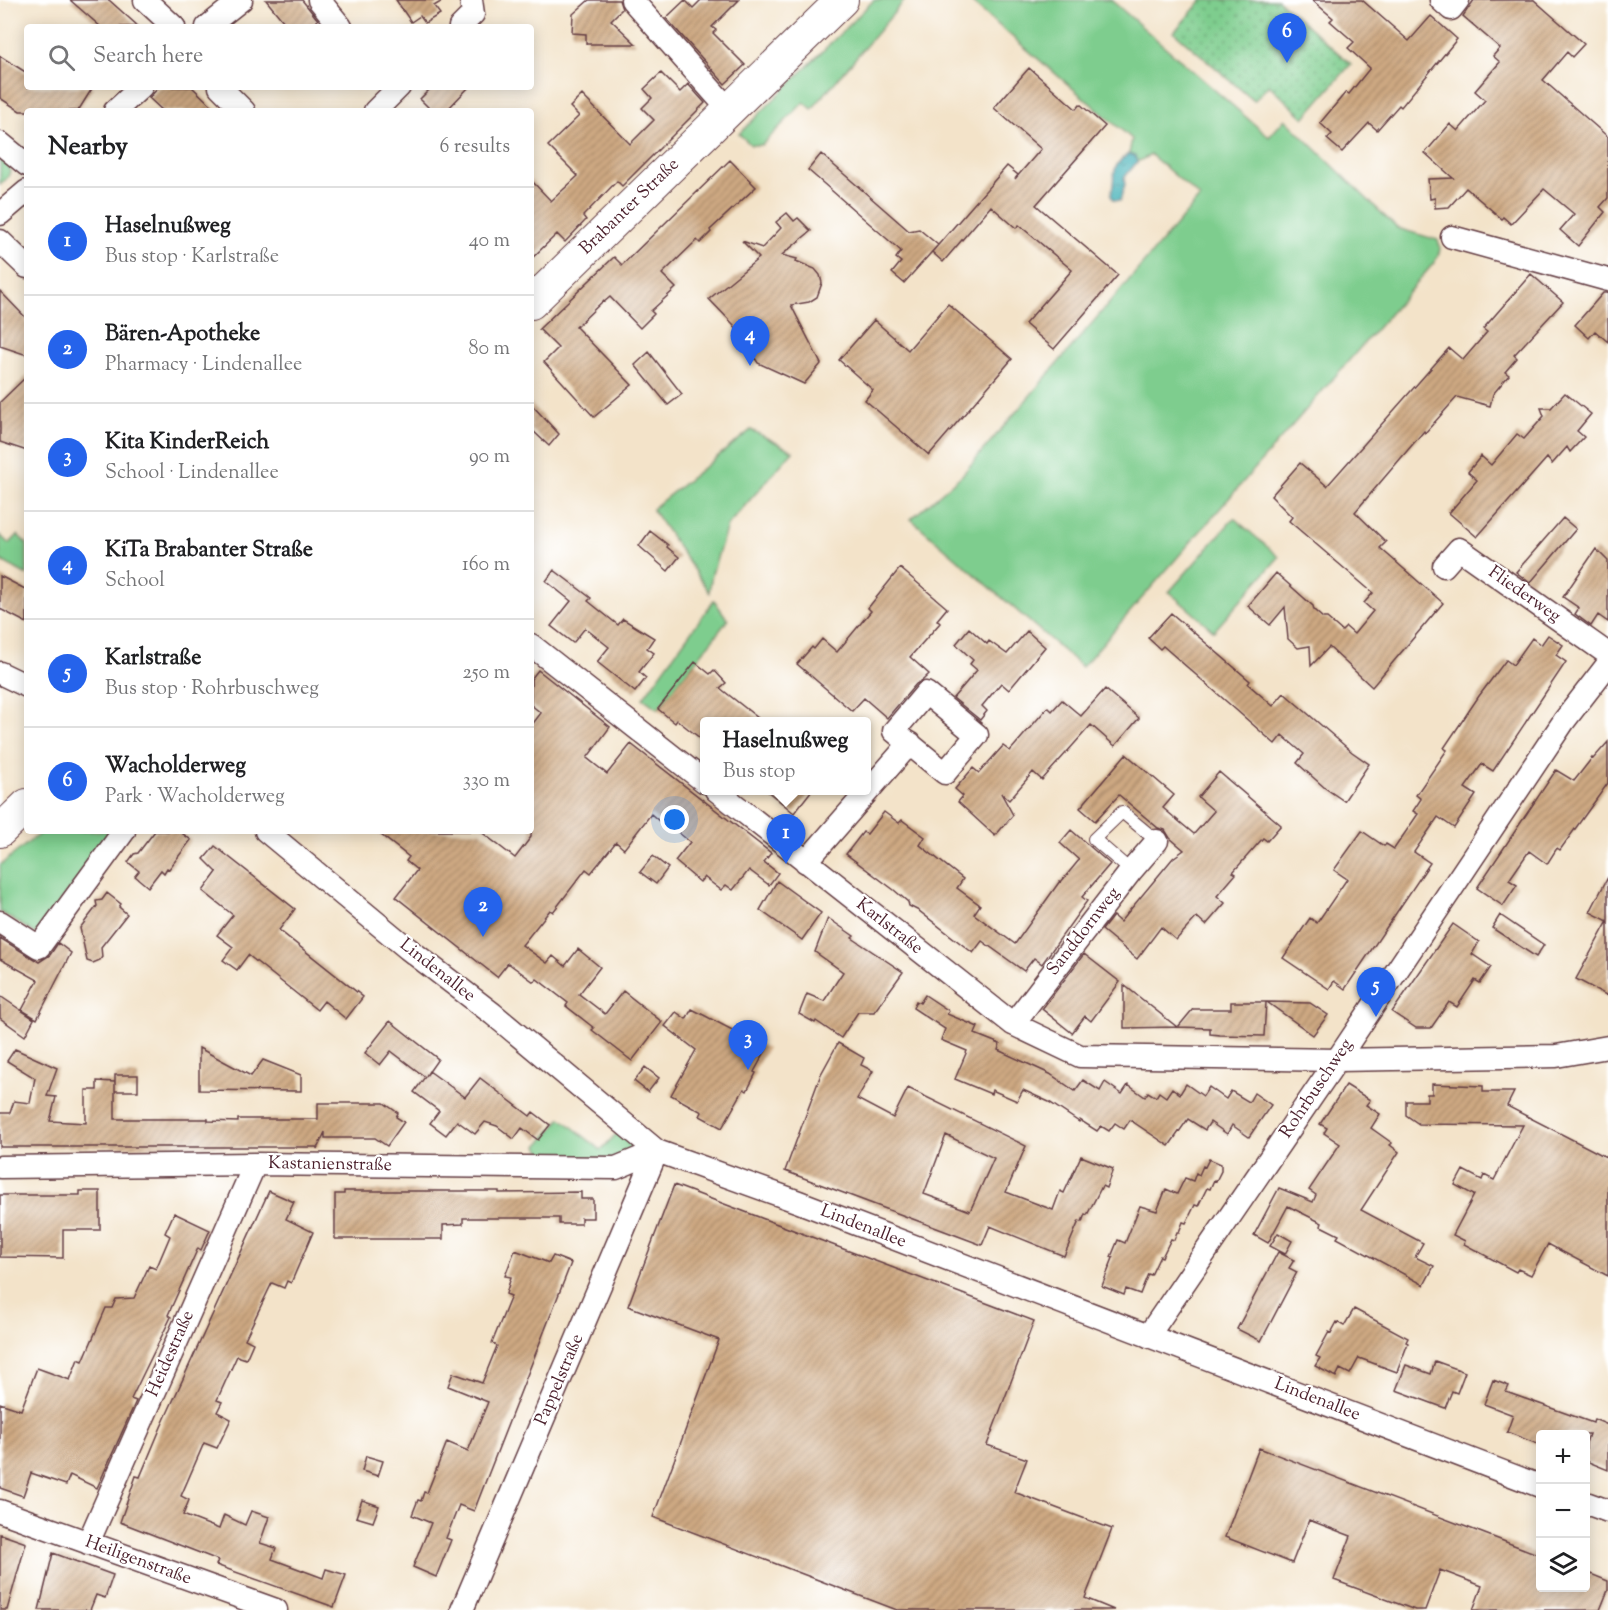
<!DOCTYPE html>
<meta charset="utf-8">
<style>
body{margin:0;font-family:"Sorts Mill Goudy",serif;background:#f6f6f6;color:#202124}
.controls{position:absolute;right:18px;bottom:18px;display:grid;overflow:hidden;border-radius:6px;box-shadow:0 3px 15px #0003}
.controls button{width:54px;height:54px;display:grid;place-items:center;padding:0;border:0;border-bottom:2px solid #e0e0e0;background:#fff;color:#202124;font:30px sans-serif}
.you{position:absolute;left:675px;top:820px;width:21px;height:21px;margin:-15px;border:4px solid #fff;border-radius:50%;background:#1a73e8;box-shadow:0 0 0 9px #1a73e833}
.badge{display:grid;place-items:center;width:39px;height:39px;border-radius:50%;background:#2563eb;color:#fff;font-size:20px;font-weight:700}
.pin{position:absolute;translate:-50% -50px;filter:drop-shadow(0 2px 3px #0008)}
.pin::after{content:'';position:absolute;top:32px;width:21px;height:18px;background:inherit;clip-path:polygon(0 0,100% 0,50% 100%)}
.popup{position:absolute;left:700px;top:717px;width:171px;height:78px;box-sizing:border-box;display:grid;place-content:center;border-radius:6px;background:#fff;filter:drop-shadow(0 2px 4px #0005);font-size:20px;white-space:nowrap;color:#757577}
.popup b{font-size:22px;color:#202124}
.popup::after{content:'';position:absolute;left:50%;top:100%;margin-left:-12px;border:12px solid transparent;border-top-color:#fff}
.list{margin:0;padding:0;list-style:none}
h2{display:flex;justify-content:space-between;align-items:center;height:78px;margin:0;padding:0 24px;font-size:26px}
h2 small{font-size:20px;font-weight:400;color:#757577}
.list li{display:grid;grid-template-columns:39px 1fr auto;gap:18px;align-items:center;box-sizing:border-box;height:108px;padding:0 24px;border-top:2px solid #e0e0e0}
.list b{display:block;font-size:22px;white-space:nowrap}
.list p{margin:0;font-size:20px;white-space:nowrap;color:#757577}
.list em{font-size:20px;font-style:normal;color:#757577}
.icon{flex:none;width:33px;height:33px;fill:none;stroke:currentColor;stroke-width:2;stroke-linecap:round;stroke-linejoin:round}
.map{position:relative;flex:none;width:1608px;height:1610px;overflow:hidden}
.search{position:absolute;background:#fff;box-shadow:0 3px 15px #0003;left:24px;top:24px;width:510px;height:66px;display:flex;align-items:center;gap:15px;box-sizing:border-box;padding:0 21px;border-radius:6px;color:#757577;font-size:22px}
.panel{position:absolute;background:#fff;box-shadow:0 3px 15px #0003;left:24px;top:108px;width:510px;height:726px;border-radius:6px}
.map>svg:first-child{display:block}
.grass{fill:#7ecd8e;stroke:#64765c;stroke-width:1.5}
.park{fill:url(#park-dots);stroke:#64765c;stroke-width:1.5}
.water{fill:url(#water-ripples);stroke:#426670;stroke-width:1.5}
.building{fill:url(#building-hatch);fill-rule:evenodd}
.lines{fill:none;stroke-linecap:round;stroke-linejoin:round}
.lane-casing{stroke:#633c43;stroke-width:14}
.street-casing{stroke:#633c43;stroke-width:25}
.secondary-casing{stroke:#633c43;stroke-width:34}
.lane{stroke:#fff;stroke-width:12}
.street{stroke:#fff;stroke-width:22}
.secondary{stroke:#fff;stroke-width:32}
.labels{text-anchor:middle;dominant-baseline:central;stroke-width:4.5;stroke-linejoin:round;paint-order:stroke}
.street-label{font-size:18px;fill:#4a1f2b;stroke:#fff}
</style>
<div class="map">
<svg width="1608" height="1610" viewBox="0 0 1608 1610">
<defs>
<pattern id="park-dots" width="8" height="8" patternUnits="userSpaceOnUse" patternTransform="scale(1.5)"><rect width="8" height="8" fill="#7ecd8e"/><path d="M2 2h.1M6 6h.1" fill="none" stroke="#69a674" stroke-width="1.8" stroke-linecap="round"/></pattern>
<pattern id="water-ripples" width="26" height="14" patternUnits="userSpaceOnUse" patternTransform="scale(1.5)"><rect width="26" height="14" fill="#3badb4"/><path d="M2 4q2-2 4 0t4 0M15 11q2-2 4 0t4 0" fill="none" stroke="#348c93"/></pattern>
<pattern id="building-hatch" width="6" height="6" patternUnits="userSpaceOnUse" patternTransform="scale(1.5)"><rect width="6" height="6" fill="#cea982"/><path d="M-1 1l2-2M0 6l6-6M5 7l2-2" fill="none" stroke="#a9896b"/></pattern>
</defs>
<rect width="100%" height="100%" fill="#fff"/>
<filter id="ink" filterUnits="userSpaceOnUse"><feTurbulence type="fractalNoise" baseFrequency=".0167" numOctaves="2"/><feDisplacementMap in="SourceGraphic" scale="12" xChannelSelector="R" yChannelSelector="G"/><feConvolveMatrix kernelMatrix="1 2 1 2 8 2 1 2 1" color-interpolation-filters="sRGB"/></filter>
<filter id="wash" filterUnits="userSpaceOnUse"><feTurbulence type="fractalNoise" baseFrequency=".008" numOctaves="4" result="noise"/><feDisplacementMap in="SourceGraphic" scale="24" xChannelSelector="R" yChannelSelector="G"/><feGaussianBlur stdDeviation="1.35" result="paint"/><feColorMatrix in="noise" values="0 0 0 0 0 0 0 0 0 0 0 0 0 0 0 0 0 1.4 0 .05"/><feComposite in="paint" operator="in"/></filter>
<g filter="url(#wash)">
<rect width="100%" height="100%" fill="#f3e3c9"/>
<path class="grass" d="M874,0H905L812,109L804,102L762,145H751L739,134Z
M969,0H1111L1269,137L1285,119L1397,228L1438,240C1442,250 1439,255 1433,264L1082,667L911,519L962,475L1200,197L1151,155L1137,162L1135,156L1129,154L1132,139Z
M0,158L6,163L10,171L8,177L0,185Z
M751,430L793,451L727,526L712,574L709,592L652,509Z
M1234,518L1279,557L1214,631L1169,592Z
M0,535L9,544L18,535L27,544V575L0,560Z
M714,600L728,620L658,709L643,698Z
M43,831H114L36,934L0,912V865Z
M561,1118L601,1150L619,1131L628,1136L635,1149L613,1159L546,1160L538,1146Z"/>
<path class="park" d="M1202,0H1278L1351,64L1304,118L1269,85L1254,101L1174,32Z"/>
<path class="water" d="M1129,154L1135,156L1137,162L1124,178L1125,185L1120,201L1113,200L1111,195C1116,178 1109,165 1129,154Z"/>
<g id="blocks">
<path class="building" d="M70,0H109L139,27H101Z
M266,0H302L318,20L310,27H288Z
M396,0H444L434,6L440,14L425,23L420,16L411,22Z
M589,0H619L622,9L611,20L636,44H586V34L572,33L573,14Z
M685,0L693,8L701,0H739L712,27L716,30L713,33L745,65L725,84L666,18Z
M1312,0H1362L1409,41L1431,16L1457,39L1401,107L1399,105L1377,130L1369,123L1342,152L1327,139L1332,134L1320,123L1346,92L1349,94L1370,68L1348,48L1354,42L1330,21L1333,18Z
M1474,0H1534L1584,44L1572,57L1567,52L1543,80L1608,137V198L1600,207L1605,212L1578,246L1560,230L1574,214L1544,189L1511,224L1503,217L1502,219L1466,188L1449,207L1435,208V198L1430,199L1428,179L1453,178L1425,153L1450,124L1458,131L1485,100L1475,91L1500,62L1493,56L1500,48L1463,16Z
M0,56L27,73V87H93L78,111H20L0,98Z
M1029,68L1076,109L1080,104L1105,126L1036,205L1118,275L1054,349L1025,324L1072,270L1019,225L1016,228L991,206L943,262L932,252L1007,166L1018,175L1015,179L1041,149L994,108Z
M661,73L680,92L688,84L705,103L622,186L617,181L583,216L586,220L565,242L557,234L531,259V180L551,201L578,176L548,146L579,116L570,107L582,95L630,144L654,120L642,108L652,98L644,89Z
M159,87H192L217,111H163L149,98Z
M432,87H469L446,111H432L420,99Z
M821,154L909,231L919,229L938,245L904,283L892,273L901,262L896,258L901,251L808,170Z
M730,160L756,187L710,230L711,232L700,243L697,240L662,274L676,288L651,311L654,314L640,328L610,297L604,302L603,301L576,327L632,385L594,417L544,362L558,348L539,329L614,257L622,265Z
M787,213L794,221L798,218L811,231L782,255L797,259L796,261L815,269L820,275L822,283L817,297L809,302L791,305L821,364L804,384L758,363L734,325L709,299L759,258L742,241L762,248L781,228L776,222Z
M1531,274L1563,302L1514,355L1517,358L1505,372L1509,375L1493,394L1490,406L1457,397L1425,433L1424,431L1355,512L1386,542L1380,548L1443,603L1372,687L1329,647L1311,666L1310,646L1298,648L1288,639L1285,607L1270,625L1248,606L1276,573L1313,606L1314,610L1323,618H1327L1342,631L1346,627L1354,634L1373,611L1364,603L1373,593L1289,521L1292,517L1271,496L1300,463L1327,486L1449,348L1463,360L1487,332L1483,329Z
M0,291L27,319V355L0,346Z
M1603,293H1608V342L1595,331L1589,338L1575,325Z
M948,304L1012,359L929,455L865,400L873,390L839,360L874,320L908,350Z
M649,352L682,394L668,405L635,365Z
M27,376V451L0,442V402Z
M1565,393L1591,414L1577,431L1584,437L1570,452L1567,447L1552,464L1547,458L1477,537L1449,513L1477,480L1468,472L1481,456L1491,465L1517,434L1524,439L1544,416L1541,408H1551Z
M531,404L559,434L549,446L531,429Z
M1563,518L1576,529L1530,583L1516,572Z
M650,531L668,545L667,547L679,557L668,571L639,546Z
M1596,549L1608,561V622L1598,615L1591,626L1575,614L1579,608L1563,597Z
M900,568L947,608L937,620L940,623L910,657L929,674L923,680L916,684L887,718L864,698L852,711L797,664L812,647L814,649L822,639L837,652L871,611L868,608Z
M554,570L591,598L588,601L618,625L623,619L654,638L647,648L654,653L639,672L646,678L635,692L597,662L609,647L585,628L573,643L551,626L571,601L546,581Z
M0,576L27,590V623L0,609Z
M1171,613L1250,681L1248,684L1273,706L1284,693L1352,752L1369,764L1344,801L1325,788L1297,763L1304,754L1282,735L1275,744L1163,646L1160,649L1148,638Z
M969,628L987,644L989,641L1007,654L1027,631L1045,647L1009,690L1001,683L982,706L987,711L980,720L953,698L977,670L970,664L973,660L956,644Z
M1548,635L1563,645L1556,655L1566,662L1493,771L1482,764L1465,788L1476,795L1454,828L1438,817L1414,852L1430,863L1345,989L1334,981L1329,989L1283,958L1310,918L1317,923L1347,879L1334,870L1362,831L1384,846L1386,844L1394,849L1418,814L1413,811L1421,799L1416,795L1447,750L1444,748L1479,696L1506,660L1513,665L1532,638L1541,645Z
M695,662L710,674L714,670L726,683L720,688L763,722H705V742L677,720L675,723L658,709Z
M538,670L610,727L587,758L607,774L631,744L771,853L764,862L778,873L769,885L749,870L733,890L726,885L721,890L704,877L700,882L675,861L690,842L661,818L659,821L651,814L624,849L616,842L591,873L586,869L553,912L550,910L522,945L547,963L553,956L565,966L578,949L600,967L579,994L605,1014L623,991L662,1022L632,1061L592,1030L594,1028L566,1006L568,1003L537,979L534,982L508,963L497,977L396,897L417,870L406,861L409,857L376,831H480L515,858L531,837V726L541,713L531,705V679Z
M1105,689L1139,718L1115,746L1091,725L1042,780L1033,772L1009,800L1001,793L1013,815L995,836L958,802L963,796L955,789L973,768L979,773L1003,746L1010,751L1048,707L1052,711L1062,700L1081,716Z
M1608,742V783L1560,850L1557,848L1547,864L1529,851L1509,880L1517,885L1503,906L1477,888L1556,770L1574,781L1592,758L1593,759Z
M1126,754L1174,795L1163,808L1194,834L1214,811L1198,797L1219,772L1281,825L1267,841L1263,838L1233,872L1236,874L1217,896L1225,903L1206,925L1197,917L1176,940L1161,927L1137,959L1102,930L1113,916L1120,922L1173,858L1184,850L1170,838L1165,830L1158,828L1119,795L1095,821L1080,808Z
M766,790H812L794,813Z
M884,812L899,823L902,820L925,837L920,845L963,879L957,888L980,905L974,914L1015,944L1060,881L1061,882L1079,860L1060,843L1071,830L1110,864L1082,897L1087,901L1042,964L1034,958L1024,971L982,941L973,953L919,911L909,906L908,902L894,890L846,854L863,832L867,834Z
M155,831H179L191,840L169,869L167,868L164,873L161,870L148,887L135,876L139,871L128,862L134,854L138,853Z
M215,846L295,909L279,930L363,997L346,1019L324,1001L317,1010L248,955L237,970L223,960L233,947L217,935L233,915L203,891L217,872L204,859Z
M653,856L668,868L656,884L640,872Z
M1608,877V996L1576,979L1608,921L1590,912Z
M777,881L821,913L802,940L760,910Z
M107,893L121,904L119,907L127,914L101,947L102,957L100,960L93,963L87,961L80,928L97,906L96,901L102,900Z
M1500,915L1544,945L1536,957L1492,928Z
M828,918L854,936L852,938L903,972L874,1012H858L841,1038L816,1021L815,1023L799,1014L807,994L824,1001L843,972L815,952Z
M1453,924L1479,942L1472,954L1491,967L1480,983L1475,980L1457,1007L1449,1002L1431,1028H1416L1392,1012Z
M0,938L39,962L50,955L58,943L71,953L37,1019L22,1010L38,980L0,959Z
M1084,954L1120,982L1091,1021L1085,1016L1072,1033L1042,1009Z
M1124,985L1177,1027L1124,1028Z
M925,995L949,1011L947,1014L978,1027L975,1034L1000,1044L998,1050L1050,1074L1075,1091L1083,1080L1100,1091L1105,1082L1122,1094L1128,1085L1145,1097L1148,1092L1156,1097L1159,1092L1166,1097L1172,1088L1180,1094L1186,1084L1203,1096L1209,1087L1226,1099L1231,1091L1249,1102L1254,1093L1271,1105L1249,1137L1232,1125L1227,1134L1210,1122L1205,1130L1188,1119L1169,1146L1130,1120L1124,1129L1115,1123L1109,1131L1101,1126L1097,1131L1080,1120L1079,1122L1049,1102L1023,1090L1017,1101L992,1090L991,1094L955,1079L967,1051L941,1040L945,1029L913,1008L916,1001L920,1003Z
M0,996L34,1019L25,1036L0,1018Z
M1231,1002H1266L1264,1036L1220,1035L1210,1034V1028L1178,1027L1193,1009H1231Z
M1267,1002L1310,1003L1328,1015L1313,1035Z
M692,1009L767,1048L754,1072L756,1073L747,1091L744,1089L722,1128L700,1116L702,1112L671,1095L696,1050L665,1026L676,1012L686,1019Z
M390,1021L438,1059L426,1076L429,1071L465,1097L480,1078L530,1116L533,1112L550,1125L538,1140L522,1128L514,1139L497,1126L485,1122L475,1134L457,1121L446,1135L430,1123L439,1111L414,1092L425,1077L391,1051L380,1065L365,1053Z
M838,1043L864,1058L861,1065L873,1071L857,1099L893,1118L908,1088L1026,1146L1006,1192L1053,1210L1060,1191L1064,1193L1081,1156L1113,1169L1106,1188L1102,1186L1087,1215L1085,1214L1082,1222L1079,1221L1064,1256L990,1226L982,1245L785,1171L821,1074ZM946,1135L994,1158L970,1211L924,1194Z
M199,1048L251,1076L263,1060L301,1075V1091L199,1090Z
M15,1049L57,1068L47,1096L56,1097L50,1121L86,1123V1090H97V1081L115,1082V1119H208V1121L238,1122V1119H318V1103H384L398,1113L396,1117L404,1122L387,1146L375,1138H325V1132L317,1149V1147H0V1113H10L14,1101L30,1103L35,1078L7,1061Z
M645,1067L659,1078L648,1092L634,1081Z
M115,1075H138V1091H115Z
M1432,1084L1483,1086V1092H1514L1507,1106L1608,1158V1276L1548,1244L1531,1275L1518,1269L1516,1272L1464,1244L1465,1241L1453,1235L1474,1195L1455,1185L1463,1170L1482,1180L1484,1175L1494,1180L1523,1125L1419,1124L1406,1115V1101H1427V1094H1432Z
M1346,1085L1370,1100L1366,1105L1380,1114L1371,1128L1392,1143L1390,1145L1399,1152L1361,1210L1423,1243L1415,1257L1434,1266L1424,1285L1337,1238L1339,1235L1321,1226L1322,1223L1288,1206L1268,1243L1254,1235L1279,1188L1313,1202L1316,1195L1309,1190L1340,1144L1324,1133L1327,1128L1320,1124Z
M1209,1159L1221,1164V1171L1216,1181L1214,1180L1210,1189L1207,1188L1198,1206L1195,1205L1186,1223L1183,1222L1179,1232H1177L1174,1240L1171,1239L1162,1257L1160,1256L1151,1275L1148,1274L1140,1294L1126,1289L1124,1295L1102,1286L1113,1258L1111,1257L1118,1240L1125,1243L1140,1206L1157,1211L1166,1189L1177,1194L1185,1178L1193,1181L1196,1173L1199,1175L1203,1166L1205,1167Z
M674,1185L1034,1321L987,1445L1027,1459L1014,1492L1112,1529L1085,1598L1114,1610H897L653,1517L719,1340L628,1306Z
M80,1191H100V1230H63V1258L0,1257V1195H80Z
M269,1191L294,1202L286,1219L313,1232L291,1283L287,1281L284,1288L272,1283L245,1339L253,1343L246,1359L237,1356L217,1400L222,1402L217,1412L231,1419L217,1448L204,1443L181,1496L189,1500L183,1515L219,1529L224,1515L245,1525L251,1511L269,1517L260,1543L276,1548L272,1559L323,1578L326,1569L346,1575L334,1607L216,1565L218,1560L120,1522L136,1476L140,1477L161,1427Z
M344,1191H499V1193L581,1192V1199H593V1218H581V1224H559V1218H463V1224L443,1225V1239H335V1194H344Z
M174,1213L210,1230L201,1250L198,1248L168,1315L171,1317L131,1399L136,1401L97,1488L70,1475L66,1485L31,1473L23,1496L0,1488V1403L21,1410L37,1368L70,1380L78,1359L83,1361L106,1308H112L116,1299L134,1298L149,1266L156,1269L170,1236L165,1233Z
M1278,1233L1292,1241L1285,1254L1270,1246Z
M515,1250L549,1263L553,1256L571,1263L474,1511L459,1505L446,1538L451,1540L436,1577L413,1567L431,1523L412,1515L418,1500L421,1501L424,1492L427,1493L447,1442L468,1451L488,1402L448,1386L453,1373L482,1383L497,1346L492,1343L511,1296L506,1294L511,1277L505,1276Z
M1278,1252L1294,1260L1289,1268L1297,1272L1261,1341L1237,1329Z
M1354,1309L1408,1338L1406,1342L1408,1343L1397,1372L1359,1358L1350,1374L1340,1369L1336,1377L1315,1366L1320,1358L1316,1356L1329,1332L1331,1333L1337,1322L1344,1326Z
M1435,1361L1465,1372L1457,1393L1452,1391L1445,1408L1396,1390L1406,1365L1431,1374Z
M1493,1380L1509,1386L1506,1392L1593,1423L1594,1419L1608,1425V1470L1586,1461V1443L1589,1434H1540V1445L1507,1432L1513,1415L1484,1404Z
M1259,1448L1540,1555V1587H1586V1572L1608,1581V1590L1600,1610H1473L1482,1586L1440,1570L1425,1610H1415L1334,1580L1351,1536L1309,1520L1292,1563L1225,1537Z
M366,1456L383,1461L378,1476L362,1471Z
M362,1500L379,1506L373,1522L356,1517Z
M0,1534L26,1543L7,1610H0Z
M53,1553L113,1575L105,1598L96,1595L90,1610H39Z"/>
</g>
</g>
<g filter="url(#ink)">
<use href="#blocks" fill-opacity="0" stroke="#633c43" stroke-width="1.5"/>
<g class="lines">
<defs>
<path id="lane" d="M1131,871L1094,839L1122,812L1157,841"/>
<path id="street" d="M145,0L174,27
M319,0L341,27
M632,0L730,111
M1441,0L1451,9L1458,0
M207,27L241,0
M460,27L473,14L471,0
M220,87L244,111
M115,111L141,87
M375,111L399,87
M0,143L27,165
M0,214L27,191
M1452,237L1608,280
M0,241L27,267
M1444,566L1459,549L1608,654
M531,645L705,782
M0,673L27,686
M926,693L977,735L945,773L894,731Z
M716,790L1013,1024L1080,1056L1337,1060L1556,1056L1608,1047
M266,831L407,948L493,1014L657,1151L799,1202L1540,1486
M806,862L910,743
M0,922L39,947L124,831
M1013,1024L1131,871L1157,841
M0,1167L255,1164L616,1168L657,1151
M1148,1336L1337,1060L1564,721L1608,664
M1586,1503L1608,1511
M0,1511L276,1610
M88,1543L255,1164
M462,1610L657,1151"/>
<path id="secondary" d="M531,303L842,0
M0,831L27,805"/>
</defs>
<use href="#lane" class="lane-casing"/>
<use href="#street" class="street-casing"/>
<use href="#secondary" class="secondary-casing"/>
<use href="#lane" class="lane"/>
<use href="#street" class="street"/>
<use href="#secondary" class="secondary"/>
</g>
</g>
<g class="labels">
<g class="street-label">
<text transform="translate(630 207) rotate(-44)">Brabanter Straße</text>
<text transform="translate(1524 595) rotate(35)">Fliederweg</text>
<text transform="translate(889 927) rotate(38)">Karlstraße</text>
<text transform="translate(1084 932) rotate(-52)">Sanddornweg</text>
<text transform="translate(437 971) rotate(38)">Lindenallee</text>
<text transform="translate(1317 1089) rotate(-56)">Rohrbuschweg</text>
<text transform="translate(330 1165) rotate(1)">Kastanienstraße</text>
<text transform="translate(863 1227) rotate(21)">Lindenallee</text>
<text transform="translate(171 1354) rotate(-66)">Heidestraße</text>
<text transform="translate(560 1380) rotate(-67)">Pappelstraße</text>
<text transform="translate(1317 1400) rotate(21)">Lindenallee</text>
<text transform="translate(138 1561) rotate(20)">Heiligenstraße</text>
</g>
</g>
</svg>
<div class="controls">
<button>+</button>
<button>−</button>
<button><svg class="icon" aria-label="layers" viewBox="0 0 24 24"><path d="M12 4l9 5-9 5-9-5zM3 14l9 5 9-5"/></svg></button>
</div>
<div class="you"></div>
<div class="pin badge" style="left:786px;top:864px">1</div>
<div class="popup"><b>Haselnußweg</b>Bus stop</div>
<div class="pin badge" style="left:483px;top:937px">2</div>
<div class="pin badge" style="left:748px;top:1070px">3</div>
<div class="pin badge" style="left:750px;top:366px">4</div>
<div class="pin badge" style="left:1376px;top:1017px">5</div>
<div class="pin badge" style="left:1287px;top:63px">6</div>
<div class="search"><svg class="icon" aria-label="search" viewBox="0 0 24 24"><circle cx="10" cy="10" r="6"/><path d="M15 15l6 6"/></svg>Search here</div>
<section class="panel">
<h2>Nearby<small>6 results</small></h2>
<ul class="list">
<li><span class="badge">1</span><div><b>Haselnußweg</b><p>Bus stop · Karlstraße</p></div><em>40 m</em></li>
<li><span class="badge">2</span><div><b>Bären-Apotheke</b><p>Pharmacy · Lindenallee</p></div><em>80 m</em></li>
<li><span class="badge">3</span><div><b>Kita KinderReich</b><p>School · Lindenallee</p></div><em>90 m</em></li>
<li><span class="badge">4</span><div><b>KiTa Brabanter Straße</b><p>School</p></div><em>160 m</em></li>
<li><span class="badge">5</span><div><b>Karlstraße</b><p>Bus stop · Rohrbuschweg</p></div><em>250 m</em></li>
<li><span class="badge">6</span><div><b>Wacholderweg</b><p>Park · Wacholderweg</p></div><em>330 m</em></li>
</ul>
</section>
</div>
